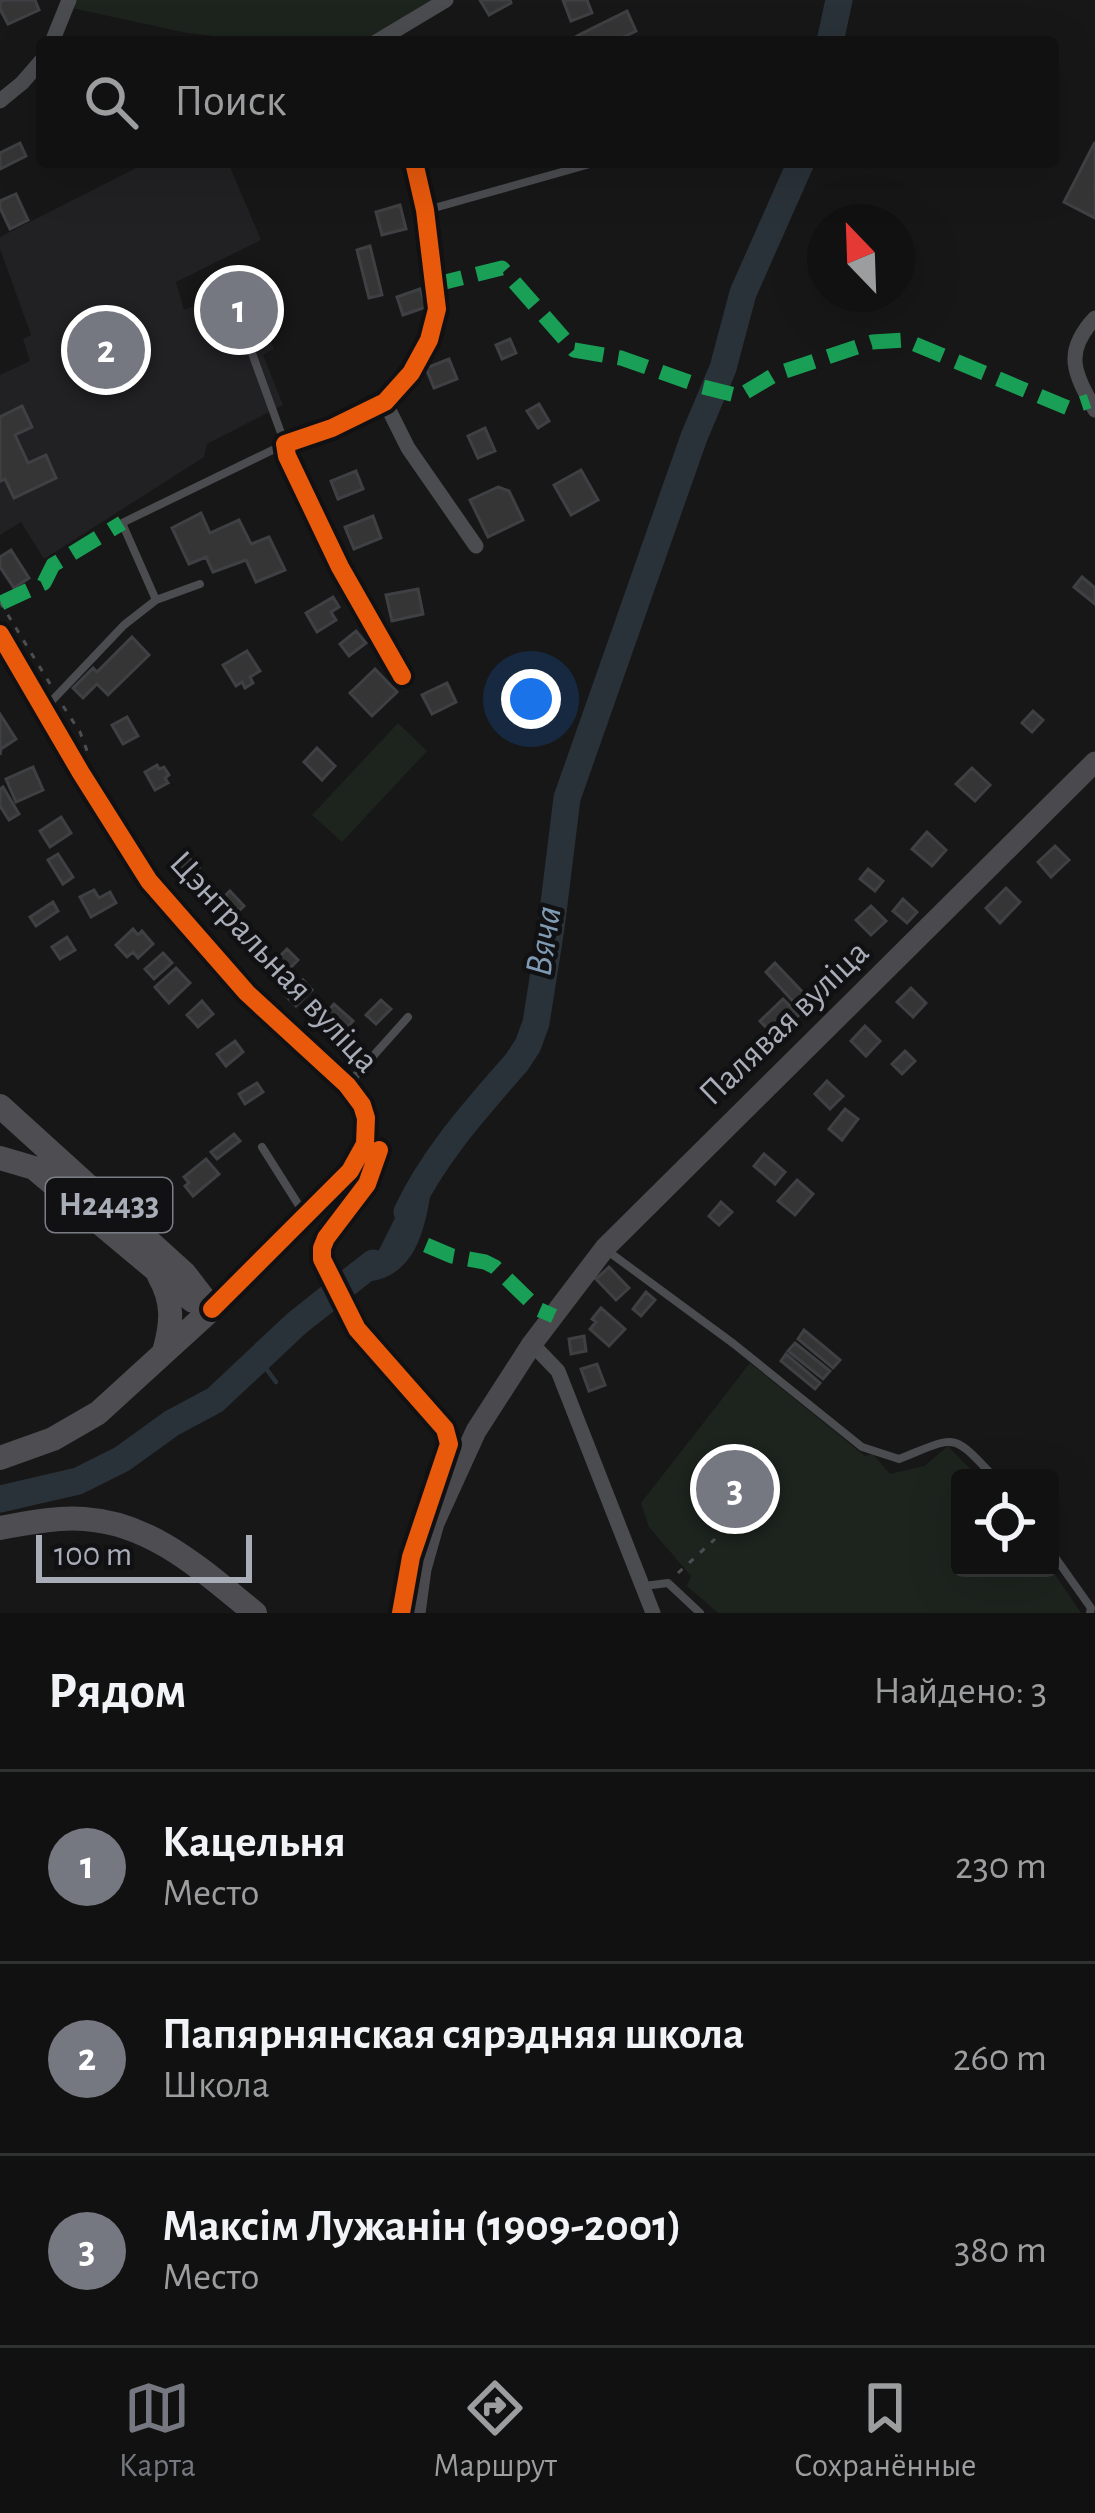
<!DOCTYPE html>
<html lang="ru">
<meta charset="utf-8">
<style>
body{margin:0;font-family:"Alegreya Sans",sans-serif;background:#1a1a1a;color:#f1f3f6}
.controls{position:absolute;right:36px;bottom:36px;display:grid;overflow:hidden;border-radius:12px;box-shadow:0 12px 48px #0002}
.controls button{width:108px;height:108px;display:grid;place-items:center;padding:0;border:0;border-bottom:3px solid #303131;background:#111;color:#f1f3f6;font:60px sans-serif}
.compass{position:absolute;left:807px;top:204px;width:108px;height:108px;border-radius:50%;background:#111;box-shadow:0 12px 48px #0002;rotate:337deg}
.scale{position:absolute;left:36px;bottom:30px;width:216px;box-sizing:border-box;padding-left:12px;border:6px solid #a8adb8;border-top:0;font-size:33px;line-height:42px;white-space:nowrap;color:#a8adb8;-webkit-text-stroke:9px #111113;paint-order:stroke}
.you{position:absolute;left:531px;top:699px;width:42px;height:42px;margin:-30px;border:9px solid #fff;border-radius:50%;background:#1a73e8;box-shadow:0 0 0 18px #1a73e833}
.badge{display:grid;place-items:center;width:78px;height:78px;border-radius:50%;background:#757880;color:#fff;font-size:39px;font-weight:700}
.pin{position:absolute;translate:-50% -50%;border:6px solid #fff;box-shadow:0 3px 12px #0006}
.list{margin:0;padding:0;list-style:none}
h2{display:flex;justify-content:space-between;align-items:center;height:156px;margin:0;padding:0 48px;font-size:51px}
h2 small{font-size:39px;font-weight:400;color:#9c9d9f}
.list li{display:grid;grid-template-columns:78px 1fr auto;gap:36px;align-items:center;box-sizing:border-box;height:192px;padding:0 48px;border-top:3px solid #303131}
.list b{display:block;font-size:45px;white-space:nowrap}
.list p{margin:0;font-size:39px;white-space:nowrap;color:#9c9d9f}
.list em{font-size:39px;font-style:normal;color:#9c9d9f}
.icon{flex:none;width:66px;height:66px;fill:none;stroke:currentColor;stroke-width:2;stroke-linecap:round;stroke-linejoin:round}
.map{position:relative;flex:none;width:1095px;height:1613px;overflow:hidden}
.search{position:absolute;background:#111;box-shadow:0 12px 48px #0002;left:36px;right:36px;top:36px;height:132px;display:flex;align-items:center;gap:30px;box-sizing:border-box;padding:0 42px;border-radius:12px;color:#9c9d9f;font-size:45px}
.sheet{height:732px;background:#111}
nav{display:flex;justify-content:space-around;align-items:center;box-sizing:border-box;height:168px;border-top:3px solid #303131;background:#111;font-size:33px;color:#9c9d9f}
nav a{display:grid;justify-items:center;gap:6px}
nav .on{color:#757880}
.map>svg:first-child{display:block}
.built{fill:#212123}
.green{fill:#1d241e}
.water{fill:#2a3239}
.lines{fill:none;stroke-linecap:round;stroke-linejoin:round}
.stream{stroke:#2a3239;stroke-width:4.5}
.river{stroke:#2a3239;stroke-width:27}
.building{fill:#353536;stroke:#3f4043;stroke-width:3}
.path{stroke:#4d4e52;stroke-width:3;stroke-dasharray:6 9;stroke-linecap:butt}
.service{stroke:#4b4c50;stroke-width:8}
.minor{stroke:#4b4c50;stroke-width:15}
.secondary{stroke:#4a4a4e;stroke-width:21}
.trunk{stroke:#4e4e52;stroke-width:24}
.quiet{stroke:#1a9f57;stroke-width:15;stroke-dasharray:30 15;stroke-linecap:butt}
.cycleway-casing{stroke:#111113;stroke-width:26}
.cycleway{stroke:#e8590c;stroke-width:18}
.labels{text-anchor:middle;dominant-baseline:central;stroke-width:9;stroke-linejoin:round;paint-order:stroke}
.shield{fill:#111113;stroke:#7b7e86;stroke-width:3}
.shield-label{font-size:33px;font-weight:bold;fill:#a8adb8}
.street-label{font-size:36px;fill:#a8adb8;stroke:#111113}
.water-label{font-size:39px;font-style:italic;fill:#7f9bb3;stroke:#111113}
</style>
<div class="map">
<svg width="1095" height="1613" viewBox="0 0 1095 1613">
<rect width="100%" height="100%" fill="#171717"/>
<path class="built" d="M148,162H228L261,240L176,282L184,310L248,284L274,349L263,355L283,405L207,444L204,457L44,559L21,522L0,535V375L30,361L23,339L31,335L0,249V237Z"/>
<path class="green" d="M69,0H446L376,42H272L187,33L67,7Z
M398,723L427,751L342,842L312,815Z
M750,1363L865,1456L873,1454L890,1474L924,1466L948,1446L979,1478H960V1568L1050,1567L1081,1613H718L687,1586L691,1576L649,1527L641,1503Z"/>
<path class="water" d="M436,1160C426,1217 425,1289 346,1282L379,1250L405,1198Z"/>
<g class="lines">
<path class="stream" d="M259,1359L276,1382"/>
<path class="river" d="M830,42L839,0
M407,1212C434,1155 476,1109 517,1062L528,1045L536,1023L551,928L567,798L694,437L723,368L743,293L801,162
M0,1499L78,1481L122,1459L172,1423L215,1400L297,1323L373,1263"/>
</g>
<path class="building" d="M3,0H35L39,10L8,24L0,9V2Z
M480,0H510L511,3L489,15Z
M563,0H587L592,13L571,21Z
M627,11L636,31L613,42H580L577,36Z
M1095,142V218L1064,202Z
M20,143L26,156L0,169V153Z
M16,194L28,220L10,229L0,208V201Z
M400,205L406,229L382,235L376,212Z
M370,246L382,295L369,298L357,250Z
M420,289L426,307L403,315L397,297Z
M240,291L254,322L237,329L224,297Z
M90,324L98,344L84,350L76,330Z
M510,339L516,353L502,359L496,345Z
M449,359L457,379L434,388L426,368Z
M539,404L549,421L538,428L527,411Z
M22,406L32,427L15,435L28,463L46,455L56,478L14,498L5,479L1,481L0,478V417Z
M485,428L495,451L478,458L468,436Z
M581,470L598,500L571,515L554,485Z
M356,471L363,489L338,499L331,481Z
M498,487L509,491L523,520L488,537L470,500Z
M201,513L210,533L239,520L251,544L269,537L285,570L256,582L246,560L213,572L206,557L189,564L172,528Z
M373,516L381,538L354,549L345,527Z
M11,550L29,578L14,588L0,567V557Z
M1082,577L1095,588V604L1074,587Z
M418,589L423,614L392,621L386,595Z
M333,597L339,607L331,612L336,620L317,632L306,613Z
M356,631L366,643L349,656L340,644Z
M132,637L149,655L108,695L97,684L83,698L73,688L93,668L97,672Z
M247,651L260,671L250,677L253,683L245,688L242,682L236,686L223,665Z
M375,669L397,692L372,716L350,693Z
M447,683L456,702L432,714L422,695Z
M1033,711L1043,720L1032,732L1022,723Z
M0,714L16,739L1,749L0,755Z
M127,717L138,736L123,744L112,725Z
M317,748L335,766L322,780L304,762Z
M157,765L159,769L164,767L169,775L165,778L168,783L155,790L145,772Z
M33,767L43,790L16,802L6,779Z
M972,768L990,785L975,801L956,784Z
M3,787L19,814L9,820L0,806V789Z
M61,817L71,833L50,847L40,831Z
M927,832L946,850L932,866L912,849Z
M1055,846L1069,860L1051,877L1038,862Z
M58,854L73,877L63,884L48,860Z
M182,858L185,861L189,858L199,868L184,882L170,868Z
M868,869L883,881L875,891L860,879Z
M1006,888L1020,902L1000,923L986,908Z
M94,890L99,898L110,892L116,903L91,917L80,897Z
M230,891L244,906L225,924L211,910Z
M903,899L917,912L907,923L893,911Z
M53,902L58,911L36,926L30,917Z
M871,906L886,921L871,935L856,920Z
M133,929L138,935L142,931L153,944L138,958L133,952L127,957L116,945Z
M67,937L75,950L60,959L52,947Z
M287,949L298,960L283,975L272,964Z
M163,953L172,963L154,979L145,969Z
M775,963L813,1003L803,1012L766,972Z
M176,968L190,983L169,1003L155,987Z
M303,980L312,990L296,1006L286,996Z
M911,988L926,1003L913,1017L897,1002Z
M783,999L799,1015L775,1037L760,1021Z
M381,1000L391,1009L376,1024L366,1015Z
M202,1001L213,1014L198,1027L187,1015Z
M334,1004L353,1021L337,1040L317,1023Z
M865,1026L880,1041L866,1056L851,1041Z
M235,1041L243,1052L226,1066L217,1054Z
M905,1051L915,1061L902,1074L892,1064Z
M827,1081L843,1096L830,1109L815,1094Z
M257,1083L263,1092L245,1104L239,1094Z
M845,1109L858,1119L842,1140L829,1129Z
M234,1134L240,1141L217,1159L211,1152Z
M764,1154L785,1172L775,1184L754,1166Z
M206,1159L219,1174L193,1196L185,1186L189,1183L184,1177Z
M797,1180L813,1194L795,1215L778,1201Z
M721,1202L732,1212L719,1225L709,1216Z
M609,1267L629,1288L616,1300L596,1279Z
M646,1292L655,1300L641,1316L633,1309Z
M601,1308L625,1329L609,1346L590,1329L596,1322L592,1319Z
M804,1330L840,1360L833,1368L798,1339Z
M584,1336L586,1351L571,1354L569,1339Z
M795,1343L830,1371L823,1379L788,1351Z
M786,1354L820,1383L815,1389L781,1361Z
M597,1364L605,1385L589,1391L581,1369Z"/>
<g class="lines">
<path class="path" d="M0,602L52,687
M63,706L80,732L89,756
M678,1573L715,1539"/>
<path class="service" d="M427,210L590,164
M156,600L122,523L285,444L245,334
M45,708L124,625L156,600L200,584
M349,1083L408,1017
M262,1147L305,1215
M609,1252L734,1344L862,1447L899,1459C957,1436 951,1431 995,1478
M1050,1550L1091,1608L1090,1613
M644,1586L668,1583L700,1613"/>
<path class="minor" d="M52,42L69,0
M376,42L446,0
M0,101L22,83L42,60
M1095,318C1063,352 1074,373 1095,410
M385,402L408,448L476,546
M0,634L81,773L149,881L247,993L347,1085L362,1105L366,1118L365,1144L350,1171L212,1309
M402,676L340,567L287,456L285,444L332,428L385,402L411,373L429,340L437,309L425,210L414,162
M532,1344L558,1371L653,1613"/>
<path class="secondary" d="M415,1613L421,1569L434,1523L476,1431L532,1344L605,1248L1095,762"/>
<path class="trunk" d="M0,1106L185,1274L212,1309
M0,1158L34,1168L193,1301
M159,1276C174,1302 172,1324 164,1352
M0,1458L53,1439L98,1413L212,1309
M0,1528C28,1523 56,1517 84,1519C153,1523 204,1572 255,1613"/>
<path class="quiet" d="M433,285L502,268L574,350L621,358L703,387L739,396L776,374L872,342L905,340L1068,408L1089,401
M1,603L44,583L53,565L122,523
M426,1245L452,1256L485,1262L495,1267L538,1309L554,1316"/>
<defs>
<path id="cycleway" d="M0,634L81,773L149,881L247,993L347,1085L362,1105L366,1118L365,1144L350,1171L212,1309
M402,676L340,567L287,456L285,444L332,428L385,402L411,373L429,340L437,309L425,210L414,162
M379,1150L367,1184L326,1238L322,1248V1259L357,1329L445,1429L449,1444L411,1557L401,1613"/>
</defs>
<use href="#cycleway" class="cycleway-casing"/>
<use href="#cycleway" class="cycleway"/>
</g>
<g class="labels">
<rect class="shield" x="46" y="1178" width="126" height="54" rx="9"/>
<g class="shield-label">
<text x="109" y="1205">Н24433</text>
</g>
<g class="street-label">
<text transform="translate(274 962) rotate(47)">Цэнтральная вуліца</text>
<text transform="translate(784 1023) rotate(-44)">Палявая вуліца</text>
</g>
<g class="water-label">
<text transform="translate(544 941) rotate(-81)">Вяча</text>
</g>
</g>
</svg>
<div class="controls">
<button><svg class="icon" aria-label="locate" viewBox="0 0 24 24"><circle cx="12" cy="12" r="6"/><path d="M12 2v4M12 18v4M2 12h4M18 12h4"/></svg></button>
</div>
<svg class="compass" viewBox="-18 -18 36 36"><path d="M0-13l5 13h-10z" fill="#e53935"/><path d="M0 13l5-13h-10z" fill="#9c9d9f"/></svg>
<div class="scale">100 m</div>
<div class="you"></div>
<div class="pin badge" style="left:239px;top:310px">1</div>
<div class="pin badge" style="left:106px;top:350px">2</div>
<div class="pin badge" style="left:735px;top:1489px">3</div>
<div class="search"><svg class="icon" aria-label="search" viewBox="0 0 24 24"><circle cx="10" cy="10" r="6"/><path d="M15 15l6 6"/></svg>Поиск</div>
</div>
<section class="sheet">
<h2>Рядом<small>Найдено: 3</small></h2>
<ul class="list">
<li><span class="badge">1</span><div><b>Кацельня</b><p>Место</p></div><em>230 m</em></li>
<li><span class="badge">2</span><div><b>Папярнянская сярэдняя школа</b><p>Школа</p></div><em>260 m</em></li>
<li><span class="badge">3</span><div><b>Максiм Лужанiн (1909-2001)</b><p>Место</p></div><em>380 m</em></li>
</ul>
</section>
<nav>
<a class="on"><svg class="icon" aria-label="map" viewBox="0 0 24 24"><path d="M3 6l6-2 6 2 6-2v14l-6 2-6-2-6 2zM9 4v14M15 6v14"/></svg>Карта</a>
<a><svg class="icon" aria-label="directions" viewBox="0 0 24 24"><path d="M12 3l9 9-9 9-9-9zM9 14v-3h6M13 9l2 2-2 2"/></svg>Маршрут</a>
<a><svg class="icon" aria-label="saved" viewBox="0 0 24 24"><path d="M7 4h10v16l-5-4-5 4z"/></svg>Сохранённые</a>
</nav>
